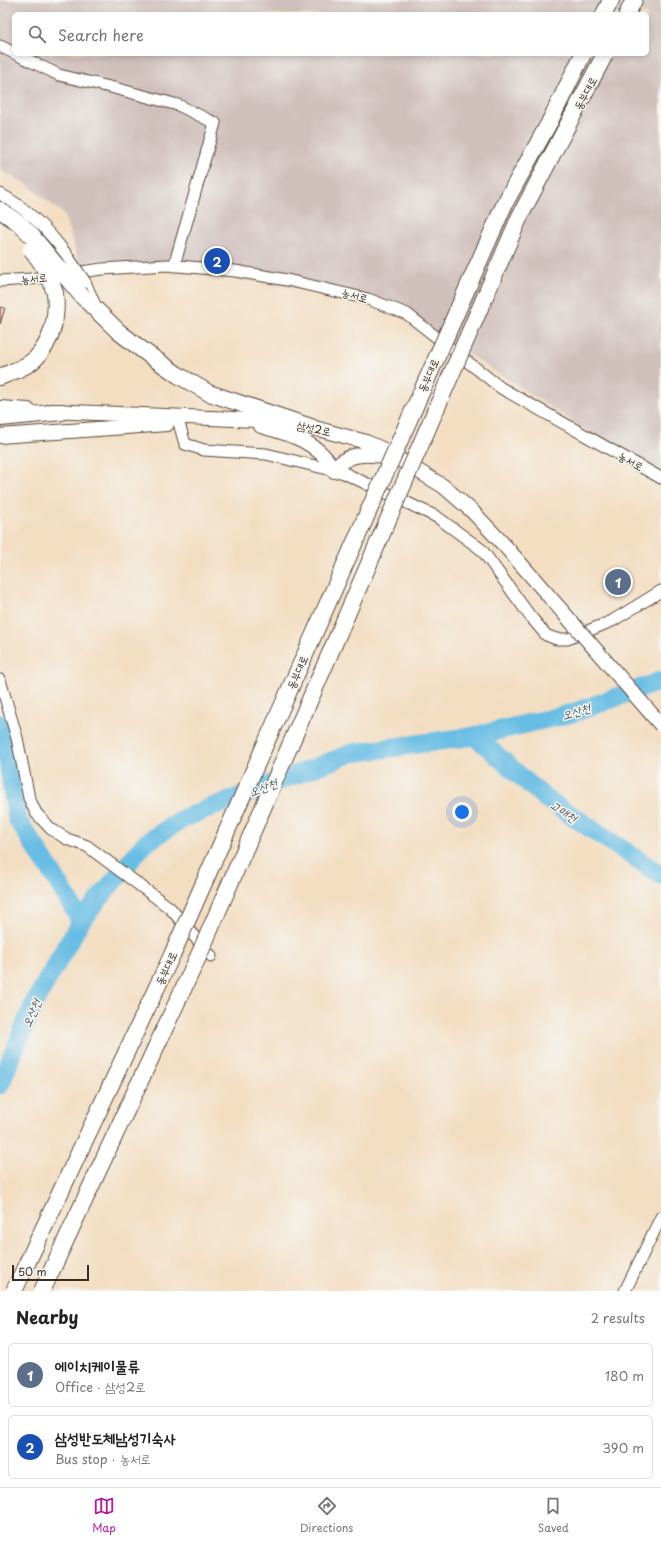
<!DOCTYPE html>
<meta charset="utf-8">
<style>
body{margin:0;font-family:"Playpen Sans","Poor Story",sans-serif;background:#f2f2f2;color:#222}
.scale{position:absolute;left:12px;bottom:10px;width:77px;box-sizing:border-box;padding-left:4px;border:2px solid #3b2a1e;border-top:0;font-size:11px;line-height:14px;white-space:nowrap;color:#3b2a1e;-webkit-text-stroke:3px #f6f6f2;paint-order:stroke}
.you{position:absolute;left:462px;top:812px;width:14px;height:14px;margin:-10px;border:3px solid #fff;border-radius:50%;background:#1a73e8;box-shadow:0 0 0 6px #1a73e833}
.badge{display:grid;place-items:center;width:26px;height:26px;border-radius:50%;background:#b5179e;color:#fff;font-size:13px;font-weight:700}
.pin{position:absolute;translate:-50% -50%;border:2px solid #fff;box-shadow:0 1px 4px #0006}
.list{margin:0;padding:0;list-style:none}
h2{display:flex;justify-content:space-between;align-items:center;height:52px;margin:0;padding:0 16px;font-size:17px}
h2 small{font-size:13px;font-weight:400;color:#767676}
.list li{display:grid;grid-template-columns:26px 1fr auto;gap:12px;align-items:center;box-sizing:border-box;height:64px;margin:0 8px 8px;padding:0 8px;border:1px solid #e0e0e0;border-radius:6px}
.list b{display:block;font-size:15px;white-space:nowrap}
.list p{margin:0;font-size:13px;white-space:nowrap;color:#767676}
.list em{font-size:13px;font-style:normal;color:#767676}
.icon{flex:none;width:22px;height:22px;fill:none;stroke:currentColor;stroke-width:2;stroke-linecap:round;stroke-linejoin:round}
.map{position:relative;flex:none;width:661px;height:1291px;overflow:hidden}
.search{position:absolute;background:#fff;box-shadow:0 2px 6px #0003;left:12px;right:12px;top:12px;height:44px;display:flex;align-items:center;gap:10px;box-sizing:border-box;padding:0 14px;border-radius:6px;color:#767676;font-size:15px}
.sheet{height:196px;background:#fff}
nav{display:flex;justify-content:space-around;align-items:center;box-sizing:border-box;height:56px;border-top:1px solid #e0e0e0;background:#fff;font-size:11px;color:#767676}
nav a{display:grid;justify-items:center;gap:2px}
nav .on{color:#b5179e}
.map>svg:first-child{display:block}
.industrial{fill:#d0c0bc;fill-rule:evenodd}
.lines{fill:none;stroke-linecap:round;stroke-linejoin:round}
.river{stroke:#67bde4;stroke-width:19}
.building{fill:#e9a7a5}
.minor-casing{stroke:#574537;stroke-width:13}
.major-casing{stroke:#574537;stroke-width:16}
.highway-casing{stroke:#574537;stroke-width:18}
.minor{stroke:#fff;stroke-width:11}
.major{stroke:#fff;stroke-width:14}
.highway{stroke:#fff;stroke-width:16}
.minor-bridge-casing{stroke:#574537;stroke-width:13;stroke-linecap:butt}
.major-bridge-casing{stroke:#574537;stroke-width:16;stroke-linecap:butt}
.highway-bridge-casing{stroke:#574537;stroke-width:18;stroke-linecap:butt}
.minor-bridge{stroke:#fff;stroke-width:11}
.major-bridge{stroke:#fff;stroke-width:14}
.highway-bridge{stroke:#fff;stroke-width:16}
.labels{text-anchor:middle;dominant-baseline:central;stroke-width:3;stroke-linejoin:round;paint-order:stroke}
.street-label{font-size:11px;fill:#3b2a1e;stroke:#f6f6f2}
.water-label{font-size:12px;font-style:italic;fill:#485659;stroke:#f6f6f2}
</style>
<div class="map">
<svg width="661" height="1291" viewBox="0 0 661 1291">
<rect width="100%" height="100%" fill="#f6f6f2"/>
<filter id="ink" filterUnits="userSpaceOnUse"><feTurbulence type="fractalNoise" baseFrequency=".025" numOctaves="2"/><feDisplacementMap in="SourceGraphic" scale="8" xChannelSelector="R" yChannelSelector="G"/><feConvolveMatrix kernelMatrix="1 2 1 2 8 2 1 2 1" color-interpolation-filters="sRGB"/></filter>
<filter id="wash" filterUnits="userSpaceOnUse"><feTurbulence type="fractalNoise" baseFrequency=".012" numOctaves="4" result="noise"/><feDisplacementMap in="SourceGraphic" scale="16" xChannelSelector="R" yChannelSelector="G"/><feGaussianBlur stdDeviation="0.9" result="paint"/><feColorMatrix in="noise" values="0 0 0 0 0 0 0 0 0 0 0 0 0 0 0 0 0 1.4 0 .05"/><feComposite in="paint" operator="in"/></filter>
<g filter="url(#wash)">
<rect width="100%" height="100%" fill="#f3dec2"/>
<path class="industrial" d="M0,0H661V473L610,446L413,318L341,294L95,259L80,266L64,214L25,183L0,170ZM14,14H647V54H14Z"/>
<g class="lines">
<path class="river" d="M0,724L4,736L17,819L51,871L81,921
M475,736L545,798L661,875
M0,1085L35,1001L81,921L144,844L184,818L352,753L475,736L573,713L661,681"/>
</g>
<g id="blocks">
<path class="building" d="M0,307L5,308L0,324Z"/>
</g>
</g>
<g filter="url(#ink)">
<use href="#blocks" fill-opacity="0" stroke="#574537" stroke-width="1"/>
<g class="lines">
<defs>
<path id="minor" d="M0,46L14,53
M16,54L59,75L114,88L178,105L215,123L174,266
M0,194C27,208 48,230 66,254
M0,281L30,279L102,269L167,265L235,271L287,280L368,299L407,314L501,388L661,478
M85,282L95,305
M179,423L185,444L204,450L266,454L344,473L437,517L482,550L530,616L546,635L556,639H568L612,621L661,591
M0,680L17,738L29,798L36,813L51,829L67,839L87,846L170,908L211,956
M625,1291L661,1217"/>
<path id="major" d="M0,408L28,410
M51,411L276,421L311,427L366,442L384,450L443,486L472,511L505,546L562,611
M261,426C290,434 320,442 334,471C345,452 369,453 388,457
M0,436L167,424"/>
<path id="highway" d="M604,14L611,0
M627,14L634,0
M0,210L19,223L31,235
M82,296L119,332L145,352L178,375L209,393L311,427
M0,377C11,372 25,368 34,360C52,343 58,317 55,293
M0,418L62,412"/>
</defs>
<use href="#minor" class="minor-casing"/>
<use href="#major" class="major-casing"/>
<use href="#highway" class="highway-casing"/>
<use href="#minor" class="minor"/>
<use href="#major" class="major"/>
<use href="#highway" class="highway"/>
<defs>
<path id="minor-bridge" d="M66,254L85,282"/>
<path id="major-bridge" d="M562,611L661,725"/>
<path id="highway-bridge" d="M31,235L82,296
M31,249C42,262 50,276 55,293
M14,1291L172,955L505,203L549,123L583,54
M42,1291L199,955L520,216L605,54"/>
</defs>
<use href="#minor-bridge" class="minor-bridge-casing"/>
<use href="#major-bridge" class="major-bridge-casing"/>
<use href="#highway-bridge" class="highway-bridge-casing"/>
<use href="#minor-bridge" class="minor-bridge"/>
<use href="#major-bridge" class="major-bridge"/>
<use href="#highway-bridge" class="highway-bridge"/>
</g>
</g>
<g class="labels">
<g class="street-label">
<text transform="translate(585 93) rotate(-62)">동부대로</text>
<text transform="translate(34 278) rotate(-6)">농서로</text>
<text transform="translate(355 295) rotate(16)">농서로</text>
<text transform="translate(428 375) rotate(-66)">동부대로</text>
<text transform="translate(314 428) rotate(12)">삼성2로</text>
<text transform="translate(631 461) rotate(29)">농서로</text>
<text transform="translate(297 672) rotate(-66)">동부대로</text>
<text transform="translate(166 968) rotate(-65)">동부대로</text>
</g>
<g class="water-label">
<text transform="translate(576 711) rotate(-17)">오산천</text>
<text transform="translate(263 787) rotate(-21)">오산천</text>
<text transform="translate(564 811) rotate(34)">고매천</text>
<text transform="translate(31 1013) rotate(-66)">오산천</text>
</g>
</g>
</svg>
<div class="scale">50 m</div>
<div class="you"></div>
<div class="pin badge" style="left:618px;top:582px;background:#5c6f8a">1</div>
<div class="pin badge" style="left:217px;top:261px;background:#1a4fb4">2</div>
<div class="search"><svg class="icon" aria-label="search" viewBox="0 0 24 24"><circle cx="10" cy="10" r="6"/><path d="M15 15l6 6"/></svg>Search here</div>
</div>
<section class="sheet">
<h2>Nearby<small>2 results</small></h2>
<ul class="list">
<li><span class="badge" style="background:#5c6f8a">1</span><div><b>에이치케이물류</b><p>Office · 삼성2로</p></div><em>180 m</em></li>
<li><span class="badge" style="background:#1a4fb4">2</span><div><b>삼성반도체남성기숙사</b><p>Bus stop · 농서로</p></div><em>390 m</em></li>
</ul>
</section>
<nav>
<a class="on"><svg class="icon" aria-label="map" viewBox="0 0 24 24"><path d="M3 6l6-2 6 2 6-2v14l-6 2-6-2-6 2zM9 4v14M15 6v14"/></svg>Map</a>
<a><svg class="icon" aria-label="directions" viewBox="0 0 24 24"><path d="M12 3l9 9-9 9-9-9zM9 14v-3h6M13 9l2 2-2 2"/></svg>Directions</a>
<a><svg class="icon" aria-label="saved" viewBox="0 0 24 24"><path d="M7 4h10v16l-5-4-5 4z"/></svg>Saved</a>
</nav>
